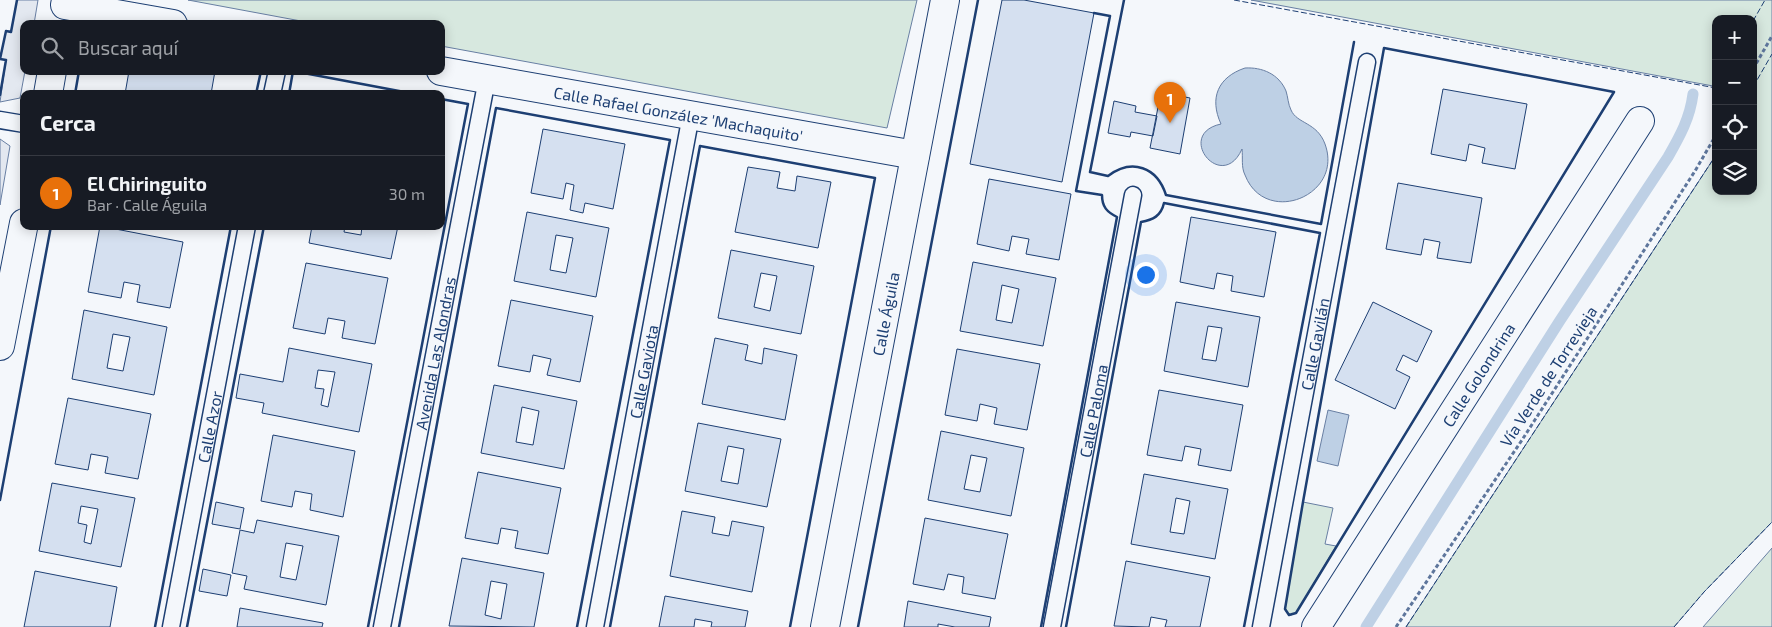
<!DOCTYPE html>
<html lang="es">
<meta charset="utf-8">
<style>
body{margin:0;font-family:"Exo 2",sans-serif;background:#20242c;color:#f1f3f6}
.controls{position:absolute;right:15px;top:15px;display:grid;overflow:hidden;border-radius:10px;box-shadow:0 2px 12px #0003}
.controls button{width:45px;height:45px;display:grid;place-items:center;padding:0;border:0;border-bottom:1px solid #363941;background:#171b24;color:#f1f3f6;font:25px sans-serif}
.you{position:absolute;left:1145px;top:274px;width:18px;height:18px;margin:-12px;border:4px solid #fff;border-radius:50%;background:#1a73e8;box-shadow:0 0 0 8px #1a73e833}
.badge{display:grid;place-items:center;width:32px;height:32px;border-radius:50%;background:#c62828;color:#fff;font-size:16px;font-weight:700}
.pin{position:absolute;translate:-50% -41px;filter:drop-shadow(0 1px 2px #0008)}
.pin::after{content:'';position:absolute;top:26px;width:18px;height:15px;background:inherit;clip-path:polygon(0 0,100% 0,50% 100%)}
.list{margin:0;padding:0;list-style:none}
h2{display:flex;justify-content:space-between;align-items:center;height:65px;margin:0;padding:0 20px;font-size:21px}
h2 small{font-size:16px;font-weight:400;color:#9ea1a6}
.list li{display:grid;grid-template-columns:32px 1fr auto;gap:15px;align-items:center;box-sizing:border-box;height:75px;padding:0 20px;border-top:1px solid #363941}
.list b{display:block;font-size:19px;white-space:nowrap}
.list p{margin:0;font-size:16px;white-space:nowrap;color:#9ea1a6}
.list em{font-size:16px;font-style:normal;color:#9ea1a6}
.icon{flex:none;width:28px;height:28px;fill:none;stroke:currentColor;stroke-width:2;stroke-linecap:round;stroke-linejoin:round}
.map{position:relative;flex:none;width:1772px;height:627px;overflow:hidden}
.search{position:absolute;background:#171b24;box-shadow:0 2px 12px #0003;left:20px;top:20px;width:425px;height:55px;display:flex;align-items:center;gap:12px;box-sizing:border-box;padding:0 18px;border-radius:10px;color:#9ea1a6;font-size:19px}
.panel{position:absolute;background:#171b24;box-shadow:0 2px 12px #0003;left:20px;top:90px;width:425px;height:140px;border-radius:10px}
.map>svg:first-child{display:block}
.green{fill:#d7e8df;stroke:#687fa3}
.parking{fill:#e3e8f0;stroke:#687fa3}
.water{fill:#bed0e5;stroke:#687fa3}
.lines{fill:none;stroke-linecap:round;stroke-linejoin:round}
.stream{stroke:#bed0e5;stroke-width:11}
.building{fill:#d5e0f0;stroke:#1d3f73;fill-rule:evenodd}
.lane-casing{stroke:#1d3f73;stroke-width:19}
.street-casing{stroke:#1d3f73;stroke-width:30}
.path{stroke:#5e769c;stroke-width:3;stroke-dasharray:4 2.5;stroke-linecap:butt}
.lane{stroke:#f4f7fb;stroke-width:16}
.street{stroke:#f4f7fb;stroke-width:28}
.fence{stroke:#1d3f73;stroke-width:1;stroke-dasharray:6 2.5;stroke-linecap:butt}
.wall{stroke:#1d3f73;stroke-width:2.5}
.labels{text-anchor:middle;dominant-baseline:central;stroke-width:4;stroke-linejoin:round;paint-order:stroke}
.street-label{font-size:16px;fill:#1d3f73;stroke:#f4f7fb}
</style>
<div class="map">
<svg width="1772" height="627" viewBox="0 0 1772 627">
<rect width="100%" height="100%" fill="#f4f7fb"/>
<path class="green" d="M188,0H917L887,128L441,46V24H317Z
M1251,0H1772V522L1704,592L1674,627H1406L1716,155V191H1753V87L1756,82H1753V19H1716V85L1713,86Z
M1303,502L1333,508L1325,544L1336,546L1296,613L1291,615L1287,613L1285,609Z
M1772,548V627H1703Z"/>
<path class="parking" d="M17,0H38L34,24H24V71H25L20,98L0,102L6,60L0,59L6,31H11Z
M0,139L10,146L0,205Z"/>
<path class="water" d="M1245,68C1262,67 1279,74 1286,91C1288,97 1288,104 1291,110C1297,124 1317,122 1325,144C1344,196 1265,227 1245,175C1241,167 1243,158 1242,149C1222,194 1174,134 1221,124C1209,98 1218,77 1245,68Z
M1328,410L1349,415L1338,466L1317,461Z"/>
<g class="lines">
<path class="stream" d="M1366,627L1559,322L1668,157C1680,136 1690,118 1693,94"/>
</g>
<path class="building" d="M1002,0H1024L1094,13L1062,182L970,164Z
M129,71H215L211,94H125Z
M1443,89L1527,104L1515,169L1482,163L1485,148L1469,144L1466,161L1431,154Z
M1161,92L1190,98L1180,154L1150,148Z
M1114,101L1136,106L1135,112L1157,116L1153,136L1131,132L1130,137L1108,133Z
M543,129L625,144L613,209L585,203L583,213L570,210L574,185L566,183L563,199L531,193Z
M748,167L780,172L777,188L795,191L797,176L831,182L818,248L735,232Z
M989,179L1071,194L1059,260L1026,254L1029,239L1012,236L1009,251L977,244Z
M1398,183L1482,198L1471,263L1437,258L1440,242L1424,239L1421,255L1386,249Z
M527,212L609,228L596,297L514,281ZM556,235L573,238L566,273L550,270Z
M1191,217L1276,232L1264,297L1231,291L1233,276L1217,273L1214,289L1180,282Z
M100,226L183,242L170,308L137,302L140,285L124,282L121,298L88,292Z
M312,226H345L344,232L361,235L362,226H398L391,259L309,243Z
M731,250L814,266L801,334L718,318ZM761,273L777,276L770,311L754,307Z
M973,262L1056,278L1043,346L960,331ZM1002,285L1019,289L1012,323L996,320Z
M306,263L388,278L375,344L342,338L345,321L328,318L325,334L293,328Z
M511,300L593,316L580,382L547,375L551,359L533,355L530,372L498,366Z
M1176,302L1260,317L1248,387L1164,371ZM1208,326L1222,328L1216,361L1202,359Z
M1373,302L1432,331L1417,362L1403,355L1396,370L1410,377L1395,409L1335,380Z
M84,310L167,327L154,395L72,379ZM113,334L130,337L123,371L107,368Z
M715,338L748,345L745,360L762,364L764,348L797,355L785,420L702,404Z
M289,348L372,364L359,432L262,413L264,403L236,398L240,374L283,382ZM318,370L335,372L328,407L321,405L324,389L315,388Z
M957,349L1040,364L1027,430L994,424L997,408L980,404L977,421L945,415Z
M494,385L577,401L564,469L481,453ZM522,407L539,411L533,445L516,442Z
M1159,390L1243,405L1231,471L1198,465L1201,449L1185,446L1182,461L1147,455Z
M68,398L151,414L138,479L105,473L108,457L91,454L88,470L55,464Z
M698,423L781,439L767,507L685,491ZM728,446L744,449L738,484L721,481Z
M941,431L1024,448L1011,516L928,500ZM971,455L987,458L980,492L964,489Z
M273,435L355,451L343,517L310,510L312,494L295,491L292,507L261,501Z
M478,472L561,488L548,554L515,548L518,531L501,528L498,544L465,538Z
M1144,474L1228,489L1215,559L1131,544ZM1176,498L1190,501L1184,534L1170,532Z
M52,483L135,498L121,567L39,551ZM81,506L98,509L91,544L84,542L87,525L78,523Z
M216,502L244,508L240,529L212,524Z
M682,511L715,517L712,533L729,536L732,521L764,527L752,592L670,576Z
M925,518L1008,534L995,599L962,593L964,577L948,574L944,590L913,584Z
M257,520L339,536L326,605L244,589L247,576L232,573L240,530L254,533ZM286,543L303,546L296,580L280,577Z
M462,558L544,573L534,627L449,626ZM491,581L507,584L501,619L485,615Z
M1126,561L1210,577L1200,627H1165L1167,620L1151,617L1149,627L1114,626Z
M203,569L231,575L227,596L199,591Z
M35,571L117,587L110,627H24Z
M665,596L748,611L745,627H711L712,622L695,619L694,627H659Z
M908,601L991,617L989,627H955L938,624V627H904Z
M240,608L323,623L322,627H237Z"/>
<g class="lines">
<defs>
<g id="lane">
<path d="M272,94L277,71"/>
<path d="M0,120L24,124"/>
<path id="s1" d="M171,627L247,226"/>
<path id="s2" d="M382,627L487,79"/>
<path id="s3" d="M595,627L691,115"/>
<path id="s4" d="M1052,627L1133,195"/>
<path id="s5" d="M1261,627L1367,62"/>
</g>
<g id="street">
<path d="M66,0L65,5L173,24"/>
<path id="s6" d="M441,71L915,155"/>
<path d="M48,94L52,71"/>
<path d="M0,346L24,223"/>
<path id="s7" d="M825,627L945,0"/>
<path id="s8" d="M1316,627L1640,121"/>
</g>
</defs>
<use href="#lane" class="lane-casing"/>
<use href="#street" class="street-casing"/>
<path class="path" d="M1753,69L1772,36
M1396,627L1522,440L1695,171L1716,135"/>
<use href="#lane" class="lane"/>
<use href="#street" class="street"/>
<path class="fence" d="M1234,0L1716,88
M1753,21L1765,0
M1753,87L1772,54
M1406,627L1716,155
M1674,627L1704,592L1772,522"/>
<path class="wall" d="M1124,0L1090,172L1108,176C1132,158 1157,167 1166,195L1321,224L1354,42
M1384,48L1614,92L1296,613L1289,615L1285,609L1303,502Z
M75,94L79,71
M256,94L261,71
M289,94L293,71L415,94
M0,95L6,60L0,59L6,31L11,32L17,0
M0,500L51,226
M155,627L231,226
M187,627L264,226
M368,627L468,104L441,99
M399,627L496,108L670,140L577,627
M610,627L700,146L875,178L790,627
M858,627L978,0
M1041,627L1117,217C1107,212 1102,207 1102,195L1076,191L1110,16L1094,13
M1066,627L1141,222C1153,220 1161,216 1164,203L1320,233L1244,627"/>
</g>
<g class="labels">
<g class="street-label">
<text stroke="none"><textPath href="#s6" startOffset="241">Calle Rafael González 'Machaquito'</textPath></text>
<text stroke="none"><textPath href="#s7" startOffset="319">Calle Águila</textPath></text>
<text stroke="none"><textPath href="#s5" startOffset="288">Calle Gavilán</textPath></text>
<text stroke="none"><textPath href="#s2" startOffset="279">Avenida Las Alondras</textPath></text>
<text stroke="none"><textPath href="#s3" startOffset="260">Calle Gaviota</textPath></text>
<text stroke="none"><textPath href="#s8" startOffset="300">Calle Golondrina</textPath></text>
<text transform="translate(1548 376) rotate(-57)">Vía Verde de Torrevieja</text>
<text stroke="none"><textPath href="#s4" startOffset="220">Calle Paloma</textPath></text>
<text stroke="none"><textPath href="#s1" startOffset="204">Calle Azor</textPath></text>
</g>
</g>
</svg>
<div class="controls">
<button>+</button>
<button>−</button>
<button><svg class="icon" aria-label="locate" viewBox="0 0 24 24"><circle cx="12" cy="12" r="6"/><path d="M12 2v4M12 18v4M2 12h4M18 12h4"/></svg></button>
<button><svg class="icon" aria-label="layers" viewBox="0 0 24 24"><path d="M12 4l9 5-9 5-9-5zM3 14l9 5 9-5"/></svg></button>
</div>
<div class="you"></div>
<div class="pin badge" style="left:1170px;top:123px;background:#e8710a">1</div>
<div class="search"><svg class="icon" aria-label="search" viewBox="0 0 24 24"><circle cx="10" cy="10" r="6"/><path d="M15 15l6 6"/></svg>Buscar aquí</div>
<section class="panel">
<h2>Cerca<small></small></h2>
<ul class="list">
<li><span class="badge" style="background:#e8710a">1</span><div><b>El Chiringuito</b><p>Bar · Calle Águila</p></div><em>30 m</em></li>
</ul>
</section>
</div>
